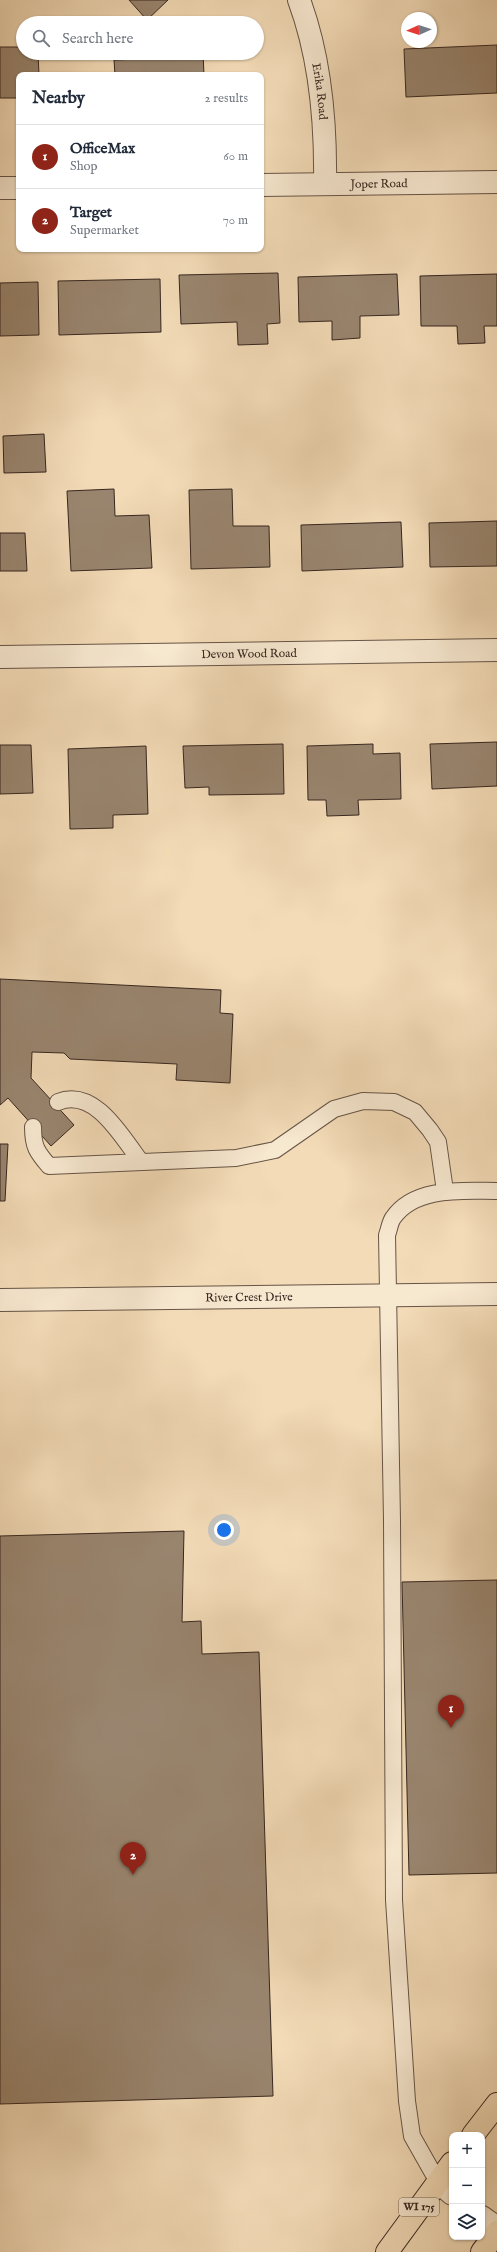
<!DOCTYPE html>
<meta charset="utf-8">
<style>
body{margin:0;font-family:"IM FELL English",serif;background:#f6f6f7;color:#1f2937}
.controls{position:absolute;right:12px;bottom:12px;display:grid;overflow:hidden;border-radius:8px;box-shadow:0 1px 3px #0004}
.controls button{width:36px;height:36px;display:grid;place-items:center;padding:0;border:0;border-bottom:1px solid #e0e1e3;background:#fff;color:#1f2937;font:20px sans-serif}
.compass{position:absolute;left:401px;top:12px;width:36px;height:36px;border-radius:50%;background:#fff;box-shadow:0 1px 3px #0004;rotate:267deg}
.you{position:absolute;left:224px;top:1530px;width:14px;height:14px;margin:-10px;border:3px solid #fff;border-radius:50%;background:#1a73e8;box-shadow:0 0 0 6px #1a73e833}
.badge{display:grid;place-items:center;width:26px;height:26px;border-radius:50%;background:#8f2418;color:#fff;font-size:13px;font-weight:700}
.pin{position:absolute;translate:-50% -33px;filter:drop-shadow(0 1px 2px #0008)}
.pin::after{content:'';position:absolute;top:21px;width:14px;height:12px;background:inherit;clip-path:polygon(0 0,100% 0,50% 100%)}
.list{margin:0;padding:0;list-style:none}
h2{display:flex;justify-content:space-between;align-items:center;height:52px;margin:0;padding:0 16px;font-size:17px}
h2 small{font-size:13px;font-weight:400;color:#747a83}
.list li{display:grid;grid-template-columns:26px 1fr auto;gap:12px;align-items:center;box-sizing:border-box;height:64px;padding:0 16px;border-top:1px solid #e0e1e3}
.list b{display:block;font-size:15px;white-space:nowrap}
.list p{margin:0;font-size:13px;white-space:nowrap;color:#747a83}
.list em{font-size:13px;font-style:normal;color:#747a83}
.icon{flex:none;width:22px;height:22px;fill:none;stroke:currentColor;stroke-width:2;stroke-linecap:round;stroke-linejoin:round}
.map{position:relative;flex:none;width:497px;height:2252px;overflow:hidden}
.search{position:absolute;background:#fff;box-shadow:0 1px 3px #0004;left:16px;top:16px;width:248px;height:44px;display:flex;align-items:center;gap:10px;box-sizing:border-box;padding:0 14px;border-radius:22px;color:#747a83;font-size:15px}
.panel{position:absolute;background:#fff;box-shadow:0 1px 3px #0004;left:16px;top:72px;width:248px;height:180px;border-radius:8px}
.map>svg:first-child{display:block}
.building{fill:#99856f;stroke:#372720}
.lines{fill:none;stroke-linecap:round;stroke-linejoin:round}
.service-casing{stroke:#665446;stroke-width:18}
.minor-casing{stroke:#665446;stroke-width:24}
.tertiary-casing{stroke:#665446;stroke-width:24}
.primary-casing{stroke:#372720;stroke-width:24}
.service{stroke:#f7e8d0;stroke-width:16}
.minor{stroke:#f7e8d0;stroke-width:22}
.tertiary{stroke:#f7e8d0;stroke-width:22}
.primary{stroke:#f3dbb7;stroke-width:22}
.labels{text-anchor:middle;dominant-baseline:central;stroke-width:3;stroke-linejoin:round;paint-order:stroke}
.shield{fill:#f7e8d0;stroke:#716155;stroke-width:1}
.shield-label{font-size:11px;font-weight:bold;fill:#372720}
.street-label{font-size:12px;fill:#372720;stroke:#f7e8d0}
</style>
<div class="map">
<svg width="497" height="2252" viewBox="0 0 497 2252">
<rect width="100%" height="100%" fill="#f3dbb7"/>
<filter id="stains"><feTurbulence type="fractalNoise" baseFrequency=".005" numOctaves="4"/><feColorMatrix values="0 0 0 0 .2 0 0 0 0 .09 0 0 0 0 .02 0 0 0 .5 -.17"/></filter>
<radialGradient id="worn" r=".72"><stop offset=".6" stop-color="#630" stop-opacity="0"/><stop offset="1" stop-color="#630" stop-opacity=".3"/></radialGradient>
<path class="building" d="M129,0H168L147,20Z
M497,45V93L406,97L404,49Z
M0,47H23V53H38L39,75H19V98H0Z
M164,53H203L204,75H115L114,60L165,58Z
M278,273L280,323L267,324L268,344L238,345L237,322L181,324L179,275Z
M397,274L399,315L360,316V338L332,340V321L299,322L298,277Z
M497,274V326H484L485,343L458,344L457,326H421L420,276Z
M160,279L161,332L59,335L58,281Z
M38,282L39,335L0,336V283Z
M44,434L46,472L4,473L3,436Z
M114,489L115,516L149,515L152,568L71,571L67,491Z
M232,489L233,526H269L270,567L191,569L189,490Z
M497,521V566L430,567L429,523Z
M401,522L403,567L302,571L301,525Z
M0,533H25L27,571H0Z
M497,742V786L432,789L430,744Z
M283,744L284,794L209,795V787L185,788L183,746Z
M373,744V754L400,753L401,799L358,800L359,815L327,816L326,800H308L307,746Z
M0,745H31L33,793L0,794Z
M146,746L148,814L113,815V828L70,829L68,749Z
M0,979L221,990L220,1013L233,1014L230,1083L176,1080L177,1064L70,1059L64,1053L32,1052L31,1078L74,1125L51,1146L8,1098L0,1105Z
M0,1144H8L5,1201H0Z
M184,1531L182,1622L201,1621L202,1654L259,1652L273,2096L0,2104V1536Z
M497,1580V1873L409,1875L402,1582Z"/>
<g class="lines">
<defs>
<path id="service" d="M58,1102C95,1087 122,1137 141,1162
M33,1127C33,1147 37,1152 49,1166L236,1158L275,1150L334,1109L363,1101L394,1102L415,1112L430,1130L438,1142L445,1191
M438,2182L412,2136L407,2101L394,1900L392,1520L387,1235C389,1230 390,1222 393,1218C415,1186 464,1191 497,1191"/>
<g id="minor">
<path id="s1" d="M299,0C321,59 326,122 325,184"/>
<path id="s2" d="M261,185L497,182"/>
<path d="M0,188H19"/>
<path id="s3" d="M0,657L497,650"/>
<path d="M438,2182L452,2194"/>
<path d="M482,2217L497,2228"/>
</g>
<g id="tertiary">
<path id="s4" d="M0,1300L497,1294"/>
</g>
<path id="primary" d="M473,2135L497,2104
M387,2252L452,2163
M482,2252L497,2232"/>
</defs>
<use href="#service" class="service-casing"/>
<use href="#minor" class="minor-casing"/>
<use href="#tertiary" class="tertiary-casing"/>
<use href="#primary" class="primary-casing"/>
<use href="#service" class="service"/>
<use href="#minor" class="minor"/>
<use href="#tertiary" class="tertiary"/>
<use href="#primary" class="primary"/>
</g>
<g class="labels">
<rect class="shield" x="399" y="2198" width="40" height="18" rx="3"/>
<g class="shield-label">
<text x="419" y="2207">WI 175</text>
</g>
<g class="street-label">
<text stroke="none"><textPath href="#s1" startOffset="94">Erika Road</textPath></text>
<text stroke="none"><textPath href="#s2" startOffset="118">Joper Road</textPath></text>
<text stroke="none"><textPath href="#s3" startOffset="249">Devon Wood Road</textPath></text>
<text stroke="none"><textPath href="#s4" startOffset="249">River Crest Drive</textPath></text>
</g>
</g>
<rect width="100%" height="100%" filter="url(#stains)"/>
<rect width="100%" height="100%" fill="url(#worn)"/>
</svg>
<div class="controls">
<button>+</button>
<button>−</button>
<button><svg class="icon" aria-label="layers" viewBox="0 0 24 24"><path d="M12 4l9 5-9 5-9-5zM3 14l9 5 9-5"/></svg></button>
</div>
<svg class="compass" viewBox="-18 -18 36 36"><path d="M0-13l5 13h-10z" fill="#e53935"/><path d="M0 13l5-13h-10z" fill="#747a83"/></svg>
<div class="you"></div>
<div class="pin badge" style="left:451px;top:1728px">1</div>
<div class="pin badge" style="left:133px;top:1875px">2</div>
<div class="search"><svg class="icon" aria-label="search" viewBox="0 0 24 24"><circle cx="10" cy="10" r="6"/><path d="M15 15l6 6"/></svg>Search here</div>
<section class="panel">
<h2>Nearby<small>2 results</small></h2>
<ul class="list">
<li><span class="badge">1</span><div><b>OfficeMax</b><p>Shop</p></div><em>60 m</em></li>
<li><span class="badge">2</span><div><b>Target</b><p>Supermarket</p></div><em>70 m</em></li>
</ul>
</section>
</div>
